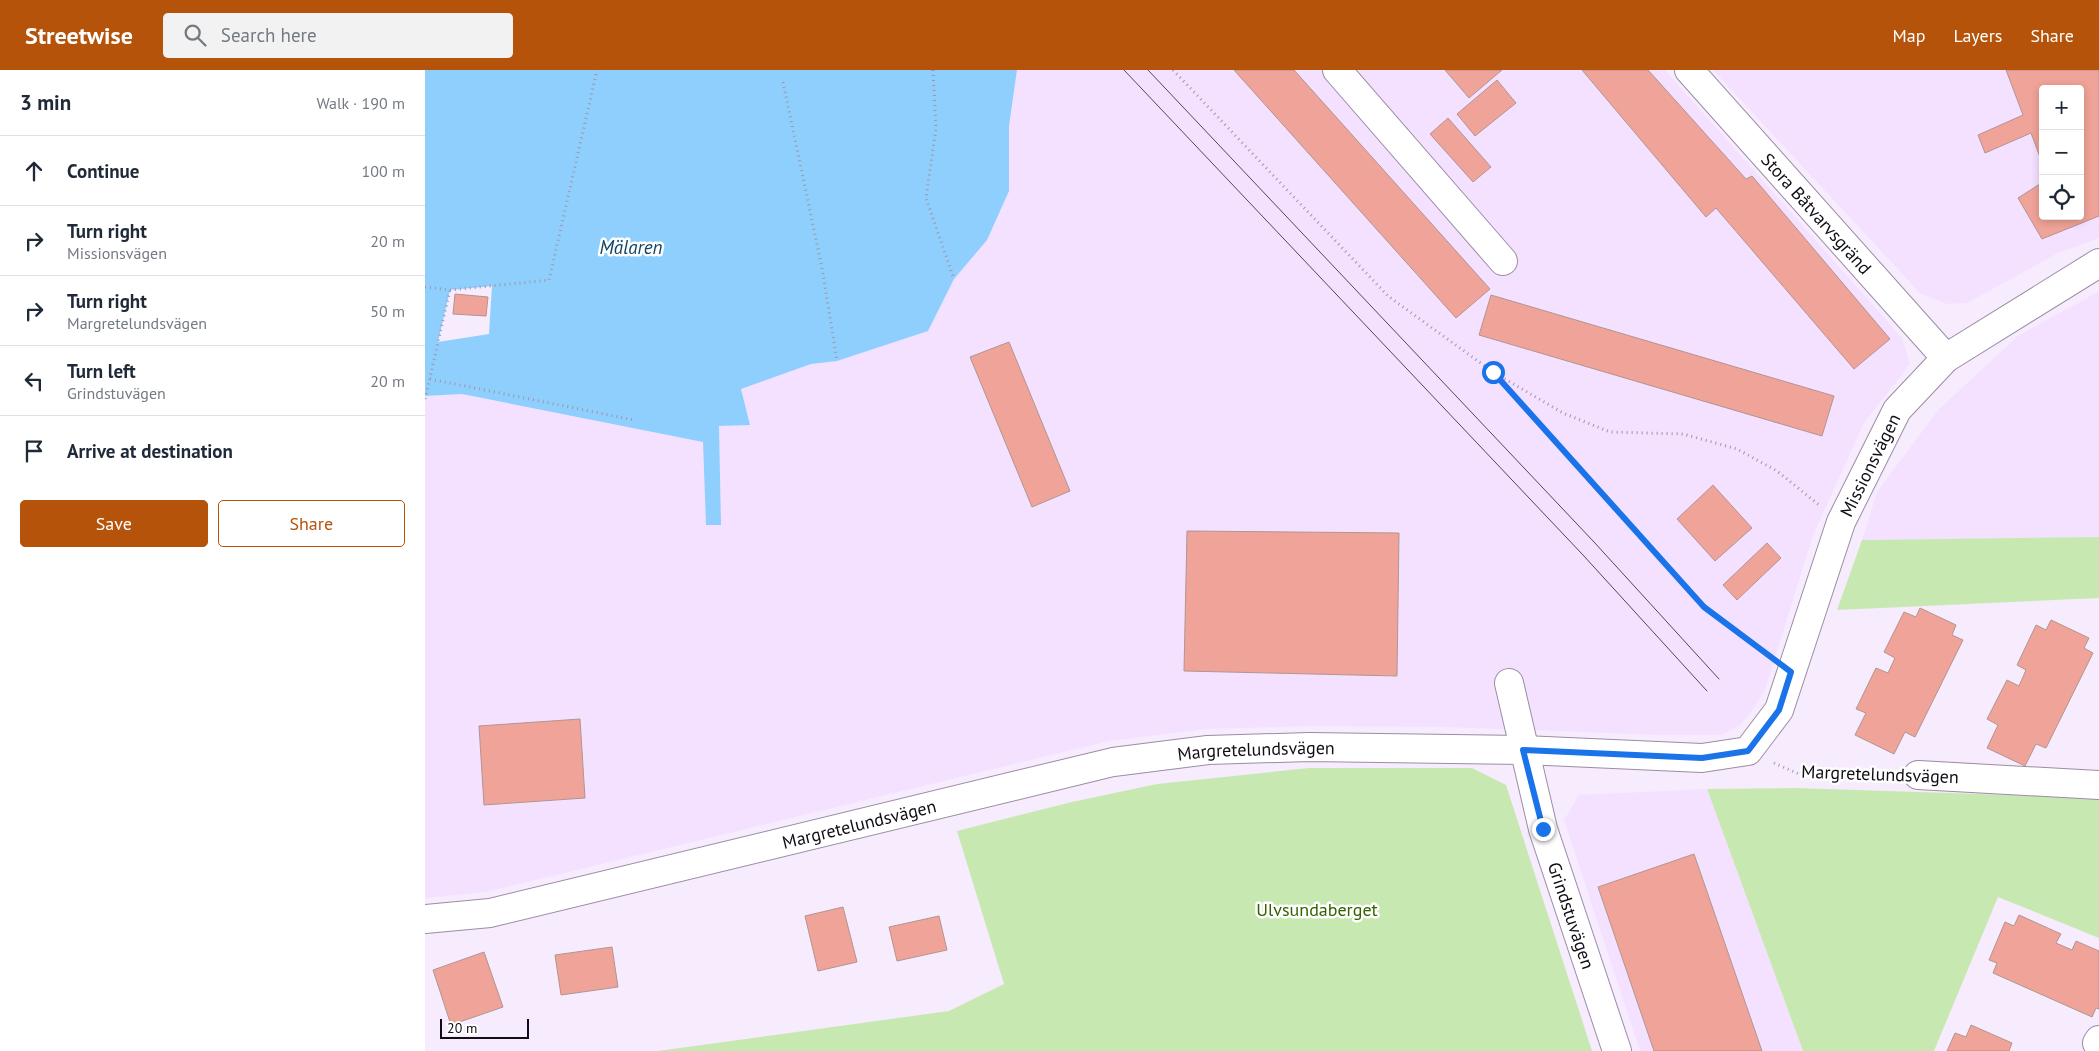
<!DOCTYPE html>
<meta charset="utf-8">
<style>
body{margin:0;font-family:"PT Sans",sans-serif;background:#f2f2f3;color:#1f2937}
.controls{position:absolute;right:15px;top:15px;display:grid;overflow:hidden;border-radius:5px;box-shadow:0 2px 8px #0003}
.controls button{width:45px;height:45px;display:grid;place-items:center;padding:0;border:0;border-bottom:1px solid #e0e1e3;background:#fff;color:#1f2937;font:25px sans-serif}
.scale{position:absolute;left:15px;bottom:12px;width:89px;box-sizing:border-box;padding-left:5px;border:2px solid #120d15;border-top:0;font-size:14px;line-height:18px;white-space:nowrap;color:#120d15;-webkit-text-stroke:4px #fdfefd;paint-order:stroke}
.stop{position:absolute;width:15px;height:15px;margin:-11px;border:4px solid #1a73e8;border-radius:50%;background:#fff}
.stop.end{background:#1a73e8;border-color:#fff;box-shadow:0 1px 5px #0008}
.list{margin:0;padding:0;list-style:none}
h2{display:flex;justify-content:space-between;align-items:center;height:65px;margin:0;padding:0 20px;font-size:21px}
h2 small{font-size:16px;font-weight:400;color:#747a83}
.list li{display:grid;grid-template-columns:32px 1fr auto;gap:15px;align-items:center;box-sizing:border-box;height:70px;padding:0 20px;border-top:1px solid #e0e1e3}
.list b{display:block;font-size:19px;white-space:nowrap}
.list p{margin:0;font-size:16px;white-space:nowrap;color:#747a83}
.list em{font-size:16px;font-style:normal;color:#747a83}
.actions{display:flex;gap:10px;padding:15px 20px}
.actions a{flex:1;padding:11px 0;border:1px solid #b45309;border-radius:5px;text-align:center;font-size:18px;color:#b45309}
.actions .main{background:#b45309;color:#fff}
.icon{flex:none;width:28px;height:28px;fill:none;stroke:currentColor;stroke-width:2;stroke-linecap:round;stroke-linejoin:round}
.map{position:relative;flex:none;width:1674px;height:981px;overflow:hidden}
header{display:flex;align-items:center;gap:30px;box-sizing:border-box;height:70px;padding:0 25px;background:#b45309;color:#fff}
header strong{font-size:24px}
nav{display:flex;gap:28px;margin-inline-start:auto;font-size:18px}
.search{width:350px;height:45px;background:#f2f2f3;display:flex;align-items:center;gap:12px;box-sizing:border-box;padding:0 18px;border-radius:5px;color:#747a83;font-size:19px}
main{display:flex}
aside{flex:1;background:#fff}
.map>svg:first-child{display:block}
.built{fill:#f4e1ff;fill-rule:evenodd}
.green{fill:#c7e9b1}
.water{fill:#8ecffe}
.pier{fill:#f7ebfe}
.building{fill:#f0a398;stroke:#b19591}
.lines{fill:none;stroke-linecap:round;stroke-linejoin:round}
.minor-casing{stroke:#9b8da3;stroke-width:30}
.path{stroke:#a096a5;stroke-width:3;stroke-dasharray:1 4;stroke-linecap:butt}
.minor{stroke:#fff;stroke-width:28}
.tram{stroke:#4f4954;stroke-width:1}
.route{stroke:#1a73e8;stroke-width:6}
.labels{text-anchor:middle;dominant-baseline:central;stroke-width:5;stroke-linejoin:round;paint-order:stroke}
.street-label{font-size:18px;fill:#120d15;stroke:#fdfefd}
.park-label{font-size:18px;fill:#356001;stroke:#fdfefd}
.water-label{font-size:19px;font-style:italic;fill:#114362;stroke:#fdfefd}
</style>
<header>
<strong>Streetwise</strong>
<div class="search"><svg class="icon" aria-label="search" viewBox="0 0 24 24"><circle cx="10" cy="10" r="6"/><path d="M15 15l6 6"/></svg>Search here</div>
<nav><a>Map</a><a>Layers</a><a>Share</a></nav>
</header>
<main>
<aside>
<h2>3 min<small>Walk · 190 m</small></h2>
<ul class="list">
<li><svg class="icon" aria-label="ahead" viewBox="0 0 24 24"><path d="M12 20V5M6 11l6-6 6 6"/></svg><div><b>Continue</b></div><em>100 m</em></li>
<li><svg class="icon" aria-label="right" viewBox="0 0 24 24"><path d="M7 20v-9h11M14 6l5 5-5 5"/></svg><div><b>Turn right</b><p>Missionsvägen</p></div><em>20 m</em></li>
<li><svg class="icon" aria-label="right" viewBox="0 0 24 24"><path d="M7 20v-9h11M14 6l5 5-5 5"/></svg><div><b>Turn right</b><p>Margretelundsvägen</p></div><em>50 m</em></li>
<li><svg class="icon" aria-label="left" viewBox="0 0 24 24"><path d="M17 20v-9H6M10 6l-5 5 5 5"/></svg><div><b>Turn left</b><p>Grindstuvägen</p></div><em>20 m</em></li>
<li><svg class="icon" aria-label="arrive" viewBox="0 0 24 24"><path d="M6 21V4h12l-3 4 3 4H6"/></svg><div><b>Arrive at destination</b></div></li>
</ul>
<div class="actions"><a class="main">Save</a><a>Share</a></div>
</aside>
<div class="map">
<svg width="1674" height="981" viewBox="0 0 1674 981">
<rect width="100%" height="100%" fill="#f7ebfe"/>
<path class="built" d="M592,0H1240L1477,268L1485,294L1439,353L1388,465L1340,620L1326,642L1315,655L1297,665H1236L1023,657L884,656L782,659L684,671L61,822L0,828V326L37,324L278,372L281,454L296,455L294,356L315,319L386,294L412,291L503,261L529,209L562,170L584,56Z
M1288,0H1674V168L1633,183L1542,233L1522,234L1495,223ZM1618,19H1655V146H1618Z
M1674,221V467L1437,470L1452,422L1514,339L1593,266Z
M1282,719L1378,981H1215L1139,750L1154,725Z"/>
<path class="green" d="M1674,467V528L1412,540L1437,470Z
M884,698H1047L1081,715L1167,981H233L524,941L579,914L532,761L647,732L732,714Z
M1370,718L1674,728V868L1573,827L1509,981H1378L1282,719Z"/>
<path class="water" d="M0,0H592L584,56V121L562,170L529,209L503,261L412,291L386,294L316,319L325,355L294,356L296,455H281L278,372L37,324L0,326Z"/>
<path class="pier" d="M67,216L64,264L13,272L25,220Z"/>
<path class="building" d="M809,0H869L1065,219L1031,248Z
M1020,0H1077L1044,28Z
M1157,0H1223L1321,109L1327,106L1465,269L1429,299L1291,138L1281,147Z
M1581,0H1674V146L1617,169L1593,128L1618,112V146H1655V19H1618V95L1606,63L1560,83L1553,65L1598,45Z
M1072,10L1091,33L1050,66L1032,44Z
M1023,48L1066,97L1048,112L1005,64Z
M30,224L63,227L61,246L28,244Z
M1066,225L1409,326L1397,366L1054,265Z
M584,272L645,421L607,437L545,287Z
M1288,415L1327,458L1290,491L1252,449Z
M762,461L974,463L972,606L759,601Z
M1342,473L1356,488L1312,530L1298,515Z
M1495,538L1531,555L1527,565L1538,570L1490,667L1480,662L1469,684L1430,665L1441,643L1431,639L1451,598L1463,603L1470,588L1459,582L1479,542L1491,547Z
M1626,550L1664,568L1659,578L1668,583L1621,678L1611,674L1600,696L1562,678L1573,655L1562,649L1582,610L1594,616L1601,600L1592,595L1611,555L1621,560Z
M155,649L160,728L59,735L54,656Z
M1269,784L1337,981H1229L1173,817Z
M418,837L432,892L393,901L380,846Z
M1594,845L1636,864L1631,873L1647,880L1651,871L1674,881V939L1671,938L1667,947L1568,903L1572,893L1564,890L1580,852L1589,856Z
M514,846L522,880L472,891L464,857Z
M187,877L193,917L136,925L130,885Z
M59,882L78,937L26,955L8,900Z
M1546,955L1587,973L1584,981H1522L1530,963L1541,967Z"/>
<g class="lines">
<defs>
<g id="minor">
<path d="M912,0L1078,191"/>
<path id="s1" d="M1264,0L1521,288"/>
<path id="s2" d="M1084,613L1118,759L1192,981"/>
<path d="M1493,705L1674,715"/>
<path id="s3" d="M0,849L65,843L688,692L783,680L884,677L1098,680L1277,688L1323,681L1354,640L1416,452L1472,340L1521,288L1674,193"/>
<path d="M1672,973L1674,970"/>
</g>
</defs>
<use href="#minor" class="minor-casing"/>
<path class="path" d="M508,0L511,58L501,128L529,209
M748,0L963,226L1068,302L1138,343L1185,362L1258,364L1312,379L1352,401L1394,435
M358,12L397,198L412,291
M0,217L25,220L124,210L172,0
M1070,305L1279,537L1342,584
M5,309L209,350
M0,329L25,220
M1349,693L1374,704L1465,705"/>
<use href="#minor" class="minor"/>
<path class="tram" d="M699,0L1158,485L1282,621
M723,0L1169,472L1294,609"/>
</g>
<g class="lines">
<path class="route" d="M1068,302L1279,537L1366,602L1354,640L1323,681L1277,688L1098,680L1118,759"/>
</g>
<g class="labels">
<g class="street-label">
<text stroke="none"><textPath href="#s1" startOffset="192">Stora Båtvarvsgränd</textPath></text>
<text stroke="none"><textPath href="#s3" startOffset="1656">Missionsvägen</textPath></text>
<text stroke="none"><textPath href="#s3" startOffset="850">Margretelundsvägen</textPath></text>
<text transform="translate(1455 704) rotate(2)">Margretelundsvägen</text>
<text stroke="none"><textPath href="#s3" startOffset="445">Margretelundsvägen</textPath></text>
<text stroke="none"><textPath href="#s2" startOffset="241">Grindstuvägen</textPath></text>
</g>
<g class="park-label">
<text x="892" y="839">Ulvsundaberget</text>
</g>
<g class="water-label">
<text x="206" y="177">Mälaren</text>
</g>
</g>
</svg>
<div class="controls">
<button>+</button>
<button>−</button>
<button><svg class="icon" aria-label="locate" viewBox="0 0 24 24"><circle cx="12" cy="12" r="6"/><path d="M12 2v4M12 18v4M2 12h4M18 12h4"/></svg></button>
</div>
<div class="scale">20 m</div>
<div class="stop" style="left:1068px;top:302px"></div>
<div class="stop end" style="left:1118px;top:759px"></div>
</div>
</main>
